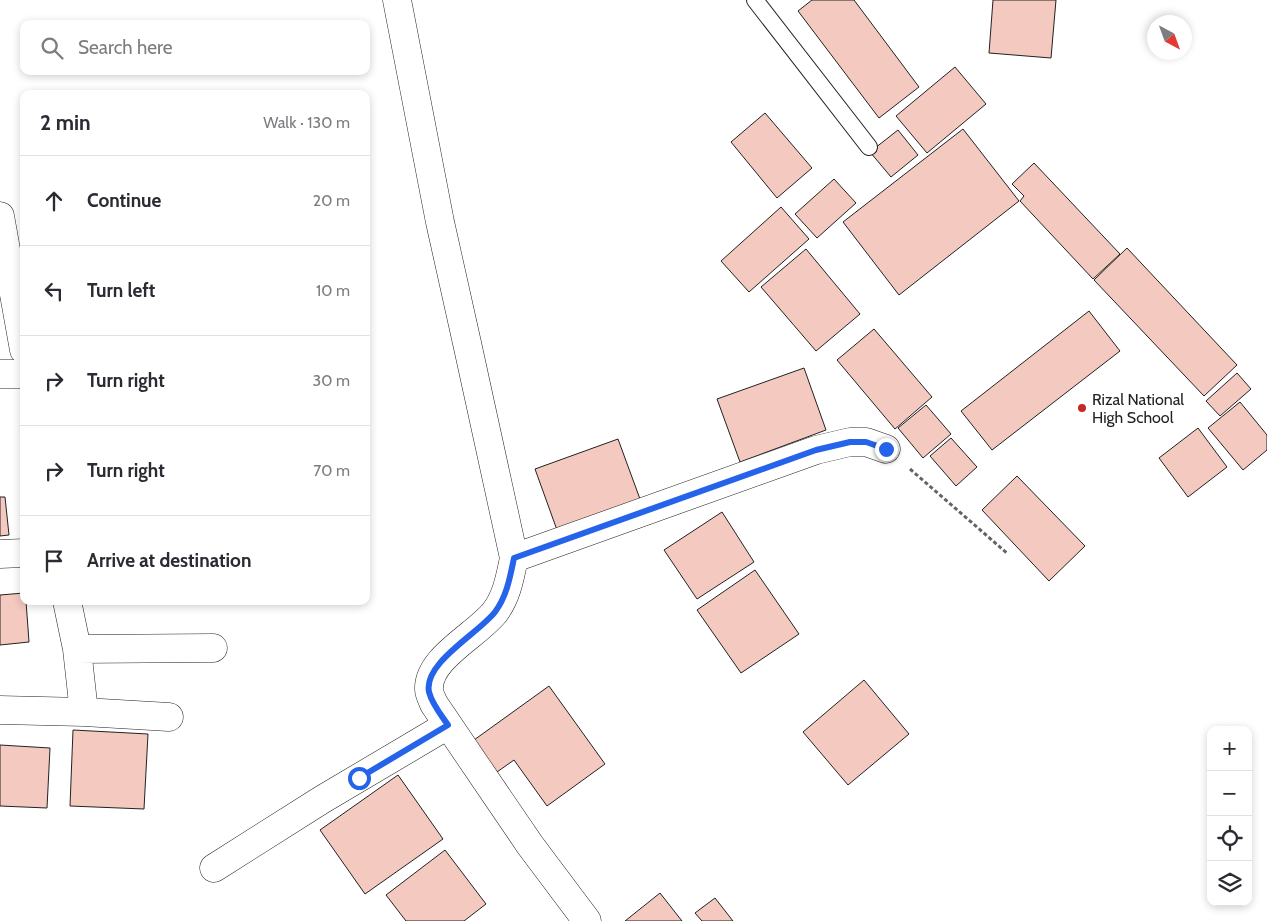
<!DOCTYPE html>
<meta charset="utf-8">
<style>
body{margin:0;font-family:Cabin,sans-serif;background:#f2f2f3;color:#2b2b33}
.controls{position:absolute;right:15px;bottom:15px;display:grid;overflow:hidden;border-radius:10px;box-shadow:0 2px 8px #0003}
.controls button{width:45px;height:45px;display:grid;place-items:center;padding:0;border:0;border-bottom:1px solid #e1e1e2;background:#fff;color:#2b2b33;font:25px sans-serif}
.compass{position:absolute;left:1147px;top:15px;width:45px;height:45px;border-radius:50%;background:#fff;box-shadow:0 2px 8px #0003;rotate:139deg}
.stop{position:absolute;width:15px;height:15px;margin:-11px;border:4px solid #2563eb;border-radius:50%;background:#fff}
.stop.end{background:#2563eb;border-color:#fff;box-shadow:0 1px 5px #0008}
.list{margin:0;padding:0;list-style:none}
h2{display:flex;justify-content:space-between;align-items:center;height:65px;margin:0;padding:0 20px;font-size:21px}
h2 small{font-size:16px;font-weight:400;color:#7c7c81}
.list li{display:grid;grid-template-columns:32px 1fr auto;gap:15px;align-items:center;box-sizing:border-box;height:90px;padding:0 20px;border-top:1px solid #e1e1e2}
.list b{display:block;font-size:19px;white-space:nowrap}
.list em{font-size:16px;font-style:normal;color:#7c7c81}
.icon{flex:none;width:28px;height:28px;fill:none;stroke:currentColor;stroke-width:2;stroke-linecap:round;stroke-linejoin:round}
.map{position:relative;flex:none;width:1267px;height:921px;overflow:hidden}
.search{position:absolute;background:#fff;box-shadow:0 2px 8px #0003;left:20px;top:20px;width:350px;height:55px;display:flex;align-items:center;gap:12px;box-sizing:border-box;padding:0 18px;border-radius:10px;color:#7c7c81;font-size:19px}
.panel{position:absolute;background:#fff;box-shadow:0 2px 8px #0003;left:20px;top:90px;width:350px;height:515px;border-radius:10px}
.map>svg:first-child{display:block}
.building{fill:#f3c9c0;stroke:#222}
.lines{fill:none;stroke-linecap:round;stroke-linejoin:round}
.lane-casing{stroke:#222;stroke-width:18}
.street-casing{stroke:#222;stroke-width:29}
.path{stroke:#646464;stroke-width:3;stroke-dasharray:4 2.5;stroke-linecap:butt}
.lane{stroke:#fff;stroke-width:16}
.street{stroke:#fff;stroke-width:28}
.route{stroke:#2563eb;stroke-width:6}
.poi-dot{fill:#c62828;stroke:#fff;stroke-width:2}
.labels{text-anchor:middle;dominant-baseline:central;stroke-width:4;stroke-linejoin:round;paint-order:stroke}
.poi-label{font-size:16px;fill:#222;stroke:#fff;text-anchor:start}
</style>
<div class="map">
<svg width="1267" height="921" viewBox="0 0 1267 921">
<rect width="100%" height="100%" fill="#fff"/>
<path class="building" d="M812,0H854L919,87L879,118L798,11Z
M993,0H1056L1051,58L989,53Z
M955,67L986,104L927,153L896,116Z
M765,113L812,168L777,198L731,142Z
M963,129L1019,201L899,295L843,222Z
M898,130L918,155L891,177L870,152Z
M1034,163L1120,254L1093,279L1020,201L1024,196L1012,184Z
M834,179L856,203L817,238L795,214Z
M781,207L809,239L749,292L721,261Z
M1127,248L1237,365L1204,396L1094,280Z
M806,249L860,314L816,351L761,287Z
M1089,311L1120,351L992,450L961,411Z
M874,329L932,397L895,429L837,360Z
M804,368L826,430L740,462L717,399Z
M1237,373L1251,389L1220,416L1206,401Z
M1240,402L1267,435V450L1243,470L1208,428Z
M926,405L951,434L923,458L898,428Z
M1198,428L1227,467L1188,497L1159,458Z
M951,438L977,467L956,486L930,456Z
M618,439L640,499L557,530L535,469Z
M1017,476L1085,546L1049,581L982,510Z
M0,497H5L9,535L0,536Z
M722,512L754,562L697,599L664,550Z
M755,570L799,634L741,673L697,610Z
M24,593V601H26L29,642L0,645V595Z
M864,680L909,734L848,785L803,732Z
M549,686L605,764L547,806L514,760L497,772L474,740Z
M73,730L148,734L144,809L70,806Z
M0,745L50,748L47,808L0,806Z
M398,775L443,839L365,894L320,830Z
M445,850L486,904L464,921H406L386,895Z
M660,893L682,921H625Z
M715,898L733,921H702L695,913Z"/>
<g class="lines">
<defs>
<path id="lane" d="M755,0L869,147"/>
<path id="street" d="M397,0L440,222L467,343L514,558C510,577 507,596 495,612C477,635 428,658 429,689C429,694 432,699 434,704L530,845L587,921
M0,216L24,350
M0,374H24
M0,554L24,553
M514,558L816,450L850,442H866L886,449
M67,601L77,649L84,712
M77,649L213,648
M0,710L84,712L169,717
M214,868L323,799L448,725"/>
</defs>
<use href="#lane" class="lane-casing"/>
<use href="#street" class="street-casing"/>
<path class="path" d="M910,469L1008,554"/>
<use href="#lane" class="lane"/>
<use href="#street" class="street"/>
</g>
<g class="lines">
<path class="route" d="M359,778L448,725C441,715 432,704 429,692C423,663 479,633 495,612C507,596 510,577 514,558L816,450L850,442H866L886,449"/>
</g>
<circle class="poi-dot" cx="1082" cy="408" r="5"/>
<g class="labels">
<g class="poi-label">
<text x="1092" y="399">Rizal National<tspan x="1092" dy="18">High School</tspan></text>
</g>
</g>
</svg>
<div class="controls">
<button>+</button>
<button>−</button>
<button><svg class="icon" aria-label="locate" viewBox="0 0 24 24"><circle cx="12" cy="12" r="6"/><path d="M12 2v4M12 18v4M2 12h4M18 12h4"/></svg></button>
<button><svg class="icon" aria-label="layers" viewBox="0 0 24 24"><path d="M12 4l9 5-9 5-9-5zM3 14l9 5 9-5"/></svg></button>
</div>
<svg class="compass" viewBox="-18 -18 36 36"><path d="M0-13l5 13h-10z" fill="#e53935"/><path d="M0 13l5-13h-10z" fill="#7c7c81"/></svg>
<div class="stop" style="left:359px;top:778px"></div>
<div class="stop end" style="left:886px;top:449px"></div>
<div class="search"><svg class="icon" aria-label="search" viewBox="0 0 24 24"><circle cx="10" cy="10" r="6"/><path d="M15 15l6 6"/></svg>Search here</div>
<section class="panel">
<h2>2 min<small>Walk · 130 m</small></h2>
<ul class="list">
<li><svg class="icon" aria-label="ahead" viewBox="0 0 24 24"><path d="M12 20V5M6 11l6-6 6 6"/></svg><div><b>Continue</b></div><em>20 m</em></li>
<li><svg class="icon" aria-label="left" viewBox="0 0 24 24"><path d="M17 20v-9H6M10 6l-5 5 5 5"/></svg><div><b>Turn left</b></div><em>10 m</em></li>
<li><svg class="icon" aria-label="right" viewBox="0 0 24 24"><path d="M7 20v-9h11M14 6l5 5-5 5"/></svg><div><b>Turn right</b></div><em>30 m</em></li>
<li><svg class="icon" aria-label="right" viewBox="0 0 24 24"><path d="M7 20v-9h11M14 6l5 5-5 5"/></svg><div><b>Turn right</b></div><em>70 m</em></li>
<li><svg class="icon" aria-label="arrive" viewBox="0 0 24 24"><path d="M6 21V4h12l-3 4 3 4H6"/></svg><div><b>Arrive at destination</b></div></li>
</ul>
</section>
</div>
